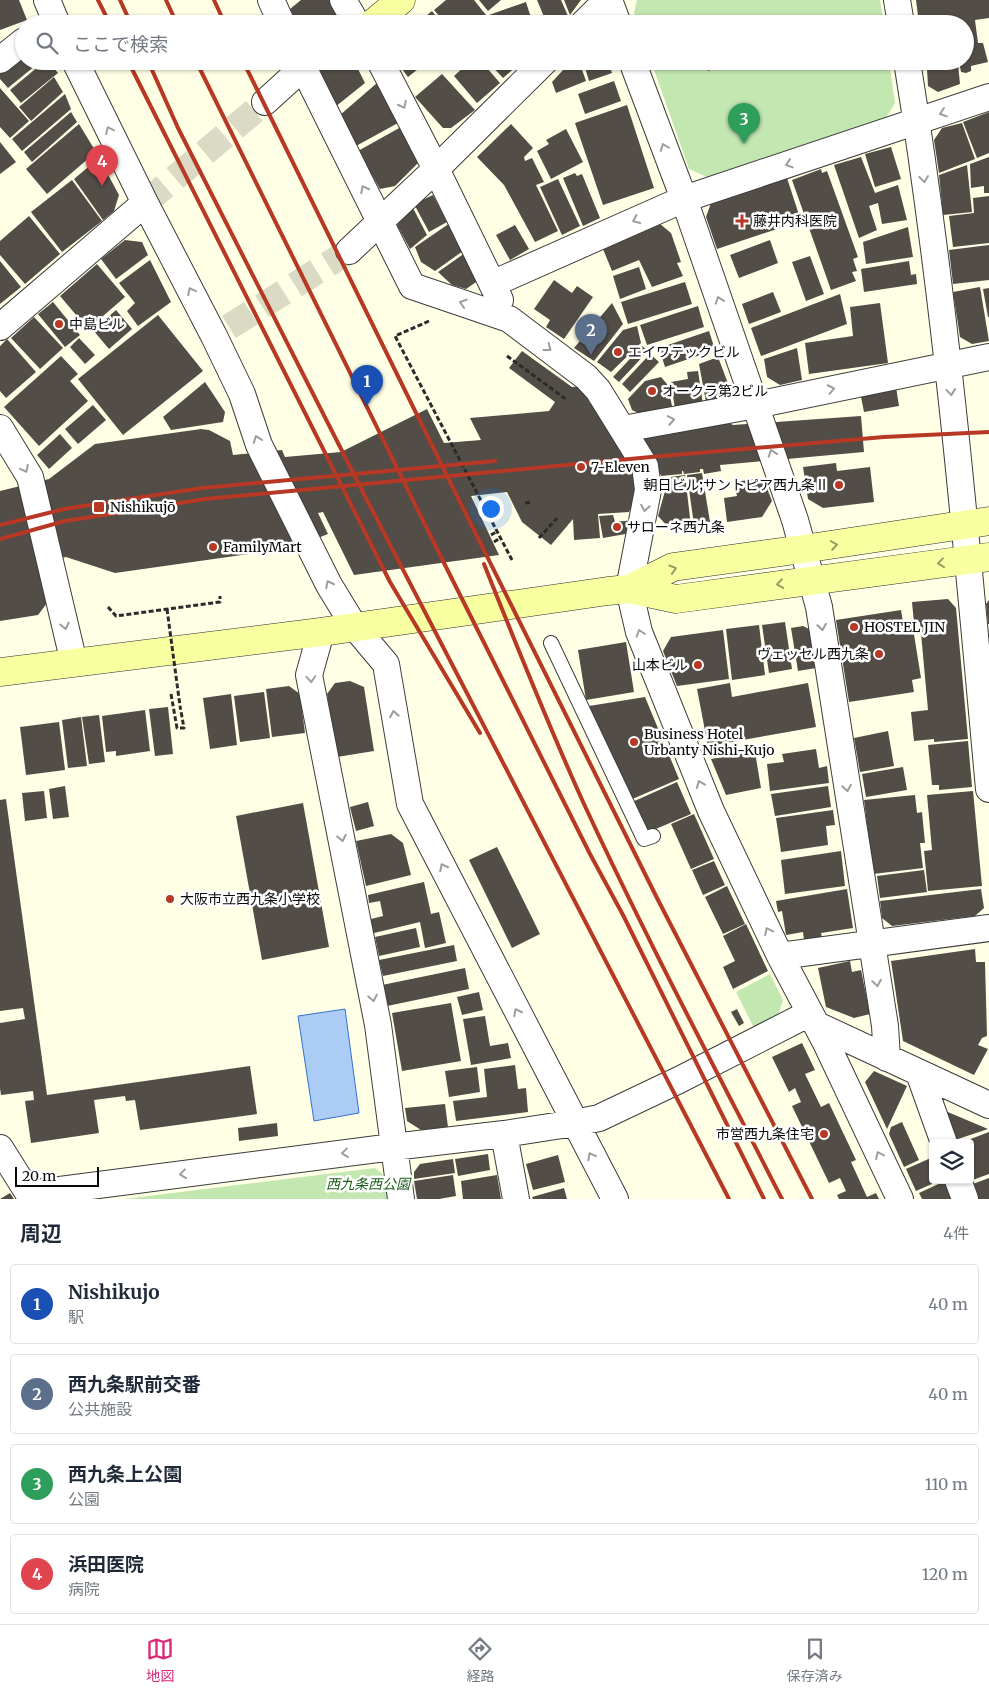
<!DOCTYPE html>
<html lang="ja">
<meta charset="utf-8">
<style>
body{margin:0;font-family:Merriweather,"Noto Sans JP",serif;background:#f2f2f3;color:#1f2937}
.controls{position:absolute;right:15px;bottom:15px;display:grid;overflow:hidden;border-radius:5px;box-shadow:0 1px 4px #0004}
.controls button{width:45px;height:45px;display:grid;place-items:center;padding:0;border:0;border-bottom:1px solid #e0e1e3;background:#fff;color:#1f2937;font:25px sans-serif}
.scale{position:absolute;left:15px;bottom:12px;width:84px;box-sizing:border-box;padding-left:5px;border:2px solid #090909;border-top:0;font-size:14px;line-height:18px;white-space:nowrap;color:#090909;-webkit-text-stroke:4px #fff;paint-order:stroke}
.you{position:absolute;left:490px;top:508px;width:18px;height:18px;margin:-12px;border:4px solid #fff;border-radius:50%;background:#1a73e8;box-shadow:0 0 0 8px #1a73e833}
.badge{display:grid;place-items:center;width:32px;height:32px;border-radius:50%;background:#db2777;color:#fff;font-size:16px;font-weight:700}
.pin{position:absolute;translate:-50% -41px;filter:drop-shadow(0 1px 2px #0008)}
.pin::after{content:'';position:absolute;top:26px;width:18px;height:15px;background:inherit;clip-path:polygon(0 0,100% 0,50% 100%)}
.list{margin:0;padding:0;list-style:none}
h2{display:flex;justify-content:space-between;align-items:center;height:65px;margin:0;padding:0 20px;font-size:21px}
h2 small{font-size:16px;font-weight:400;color:#747a83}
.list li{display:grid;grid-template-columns:32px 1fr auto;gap:15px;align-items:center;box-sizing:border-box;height:80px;margin:0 10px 10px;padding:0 10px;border:1px solid #e0e1e3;border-radius:5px}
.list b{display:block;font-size:19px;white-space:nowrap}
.list p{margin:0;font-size:16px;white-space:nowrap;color:#747a83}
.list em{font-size:16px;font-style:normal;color:#747a83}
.icon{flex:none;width:28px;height:28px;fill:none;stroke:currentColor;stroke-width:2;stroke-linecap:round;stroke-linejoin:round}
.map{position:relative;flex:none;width:989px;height:1199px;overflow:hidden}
.search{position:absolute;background:#fff;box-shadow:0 1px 4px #0004;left:15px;right:15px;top:15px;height:55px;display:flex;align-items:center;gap:12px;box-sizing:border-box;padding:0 18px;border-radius:28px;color:#747a83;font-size:19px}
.sheet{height:425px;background:#fff}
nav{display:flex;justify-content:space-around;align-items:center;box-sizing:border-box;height:70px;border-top:1px solid #e0e1e3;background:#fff;font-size:14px;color:#747a83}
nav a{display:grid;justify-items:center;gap:2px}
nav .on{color:#db2777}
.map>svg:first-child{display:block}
.green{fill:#c3e7b1}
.water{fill:#abccf5;stroke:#3372cb}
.building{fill:#524d46}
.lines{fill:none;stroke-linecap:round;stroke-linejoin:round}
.street-tunnel{stroke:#dadac5;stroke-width:26;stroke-dasharray:26 13;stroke-linecap:butt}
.lane-casing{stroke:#3c3c3c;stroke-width:16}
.street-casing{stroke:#3c3c3c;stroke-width:28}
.secondary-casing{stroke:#2b2b2b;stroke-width:29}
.path{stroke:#2b2b2b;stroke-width:3;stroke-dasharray:5 2.5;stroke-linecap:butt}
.lane{stroke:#fff;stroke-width:14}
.street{stroke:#fff;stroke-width:26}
.secondary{stroke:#f8ffa1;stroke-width:28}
.rail{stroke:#b73824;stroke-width:4}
.path-bridge{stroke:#2b2b2b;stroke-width:3;stroke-dasharray:5 2.5;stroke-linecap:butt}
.oneway{stroke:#9d9d9d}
.oneway2{stroke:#989d64}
.poi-dot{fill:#b73824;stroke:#fff;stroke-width:2}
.labels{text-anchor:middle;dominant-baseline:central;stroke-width:5;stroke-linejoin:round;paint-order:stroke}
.poi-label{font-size:14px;fill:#090909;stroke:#fff;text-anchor:start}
.park-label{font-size:14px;font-style:italic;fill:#1d5f1c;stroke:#fff}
</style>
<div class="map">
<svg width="989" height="1199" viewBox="0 0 989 1199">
<rect width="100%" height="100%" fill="#ffffe6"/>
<path class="green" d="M637,0H880L884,24H638L634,13Z
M651,61H889L895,103L886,118L707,177L689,169Z
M770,974L783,1000L778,1016L754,1028L736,992Z
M375,1168L385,1176L388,1199H124Z"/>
<path class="water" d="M345,1009L359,1113L314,1121L298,1016Z"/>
<path class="building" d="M0,0H19L27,20L0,30Z
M301,0H332L342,17L334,24H298L290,9Z
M446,0H474L486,15L483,18L485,21L482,24H446L434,10Z
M479,0H501L488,11Z
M537,0H561L568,16L563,21L557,24H547Z
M564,0H581L570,15Z
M916,0H989V18L975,20L978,43H983L988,62L971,66V71L966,73L961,72L959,61H965V24H919Z
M526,2L533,24H492L489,15Z
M432,11L442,24H416Z
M24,52V61H41L8,88L0,79V72Z
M45,61H48L58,73L21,103L10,90Z
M325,61H354L365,83L335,107L317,68Z
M396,61H441L432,68L427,62L408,77Z
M465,61H481L500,83L477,103L454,76L467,64Z
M487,61H515L518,65L503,78Z
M583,61H608L612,73L589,81Z
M705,61H717L719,67L708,71Z
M580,64L586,81L556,93L552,82L563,70Z
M958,64L960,84L938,92L928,86L927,69Z
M442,74L475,110L451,128H443L415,97Z
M54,77L63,92L31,121L19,107Z
M614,81L621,101L585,114L578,94Z
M377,83L398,123L356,146L340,115Z
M0,88L29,121L10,138L0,127Z
M65,94L71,109L22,151L12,139Z
M627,105L654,188L603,205L575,123Z
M71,112L77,122L32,162L24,152Z
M989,112V153L977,158L963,122Z
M962,123L975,159L939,173L934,140L942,128Z
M79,124L96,152L47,194L26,169Z
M511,124L533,148L524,157L525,161L532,158L544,182L536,185L558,231L535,242L504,185L477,157Z
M401,127L420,161L395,186L380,189L358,151Z
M566,129L583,162L551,179L537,151L549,144L546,140Z
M0,142L16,162L0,174Z
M891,147L901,179L875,187L865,154Z
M861,157L875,193L898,185L907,220L882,224L878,203L869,206L877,230L859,238L834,165Z
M989,157V193H984V186L971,188L970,164Z
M99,158L119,195L114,211L103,220L74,179Z
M967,165L972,212L943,215L939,175Z
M821,169L822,173L827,171L858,257L853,259L857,271L852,272L856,281L831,290L792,180Z
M575,173L577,176L582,174L600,218L583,226L563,178Z
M787,178L801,221L717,249L706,217L711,203Z
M558,179L580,226L562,235L540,187Z
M72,180L102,221L62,252L31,212Z
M433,195L447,222L429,232L414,204Z
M989,196V243L953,247L949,216L974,213L973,198Z
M412,206L427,235L410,249L397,225Z
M29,216L60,254L25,284L0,255V241Z
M450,223L463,251L435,271L421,262L415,247Z
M660,224L671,233L681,262L677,263L683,276L652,287L639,260L612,271L603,249Z
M515,225L529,249L510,260L496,235Z
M908,227L913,257L866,264L863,242Z
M125,240L142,242L148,255L116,279L101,259Z
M770,240L778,263L739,278L730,255Z
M989,245V280L953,284L949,250Z
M465,253L479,280L466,289L452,285L438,272Z
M810,256L824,294L806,301L792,262Z
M150,260L171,302L138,326L127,311L135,303L119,283Z
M0,261L21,287L0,304Z
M909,261L911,275L916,274L917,284L864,292L861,269Z
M97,264L125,297L88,329L60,296Z
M639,267L646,289L620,299L613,276Z
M554,280L572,293L577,286L593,297L564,339L546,327L550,320L534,309Z
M685,282L692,304L628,324L621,302Z
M980,287L989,341L972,344L960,337L953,292Z
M989,288V317H988L983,289Z
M773,292L781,312L749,324L742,304Z
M840,294L847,324L761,356L751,328Z
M53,302L80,335L65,347L38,314Z
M612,303L623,324L594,361L574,348Z
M880,303L888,363L809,374L805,343L853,336L850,307Z
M698,306L704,327L647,345L640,325Z
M116,310L132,329L109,349L93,330Z
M158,315L203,371L123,435L78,379Z
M34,317L63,348L40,369L11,338Z
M637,326L641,343L611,372L597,362L623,330Z
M709,331L715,350L665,367L659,348Z
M79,338L95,355L85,364L70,347Z
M7,339L36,372L6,398L0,391V346Z
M642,346L648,351L619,382L613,377Z
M797,348L802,380L780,385L767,377L764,359Z
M522,351L572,387L585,386L589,389V403H593L600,417L726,421L733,425L861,416L864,452L720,465L721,471L704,474L703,469H700V472L684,474L683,471H682V474L661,476V474L641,487L629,512L598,514L600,538L574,540L573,519L551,545L522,522L507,492L471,496L499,555L354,575L323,512L318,513L328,534L292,548L115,573L66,557L37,564L47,603L38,615L0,621V491L49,479L95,444L201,429L209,430L230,441L233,455L282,450L285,457L341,452L427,409L444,443L481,440L470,418L549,411L555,402L509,368Z
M650,354L659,362L630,392L622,384Z
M61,356L78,374L70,381L88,401L39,446L4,407Z
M718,357L729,386L720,399L706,402L699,364Z
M698,371L703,404L675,409L671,382L688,379L687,372Z
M661,377L667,384L673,410L644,416L632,410L628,399L645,381Z
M205,382L225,412L223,422L171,430L163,417Z
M896,387L899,406L864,412L860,392Z
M93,405L106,420L78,444L65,429Z
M60,434L72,448L49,469L37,455Z
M836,463L837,471L870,467L874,502L823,508L808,499L803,467Z
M702,473L710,522L694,525L687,475Z
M685,475L691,526L670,529L658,516L667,484L663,478Z
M763,478L772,501L762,517L727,522L724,498L737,496L734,482Z
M613,515L615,522L634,520L631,533L603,538L599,516Z
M948,599L956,608L968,739L934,742V739L914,741L911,712L928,710L920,622L914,623L912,602Z
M989,600V624H988L986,604Z
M901,610L904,629L913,628L921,678L912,680L914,692L849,702L836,620Z
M785,622L792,669L769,673L762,625Z
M759,625L765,675L732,680L726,629Z
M803,626L809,629L816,668L798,671L791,628Z
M723,630L729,679L677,686L663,651L671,637Z
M626,642L634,692L586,700L578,650Z
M350,681L364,687L374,751L337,757L327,694L335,683Z
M730,683L732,697L808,683L816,727L708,746L697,689Z
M289,686L300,694L305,733L272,737L266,689Z
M264,692L270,738L240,742L234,696Z
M231,694L237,745L210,749L203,698Z
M645,697L679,779L630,800L589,706Z
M168,707L173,754L155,756L149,709Z
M145,710L150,751L116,756V751L106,752L102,716Z
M99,715L105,762L89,764L82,717Z
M81,717L87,766L68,768L62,720Z
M59,722L65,770L26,775L20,727Z
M888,731L894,766L860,772L854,738Z
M968,741L972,787L939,790V785H932L928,745Z
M816,749L819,768L827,766L829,783L770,791L767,764L784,762L782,754Z
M755,752L761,788L726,795L711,759Z
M903,767L907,790L866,797L862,774Z
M677,782L691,814L644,834L630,803Z
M65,786L69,817L53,819L49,789Z
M828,786L831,807L775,816L771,794Z
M44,791L47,818L25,821L22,793Z
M973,791L982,886L928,891L924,851L932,850L927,795Z
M915,795L917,813L922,812L925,843H920L923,868L873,874L864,800Z
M6,799L47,1095L250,1066L257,1114L140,1130L135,1100L126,1101L125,1096L94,1100L99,1133L31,1143L25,1101L34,1100L33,1091L1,1095L0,1088V1023L25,1019L23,1008L0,1011V800Z
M368,802L374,826L356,831L350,807Z
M303,803L329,947L262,960L236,816Z
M833,810L835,825L826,826L828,845L781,852L776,818Z
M694,814L714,859L691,869L671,824Z
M391,834L403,843L411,875L366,886L356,841Z
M497,847L540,934L512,948L469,860Z
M841,851L845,886L785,894L781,860Z
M714,861L725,885L703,895L692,870Z
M924,870L927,892L880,898L877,876Z
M424,882L431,914L439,912L446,943L425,948L420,922L370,934L367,920L383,916L380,901L369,903L368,895Z
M727,886L745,924L723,934L705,897Z
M847,889L853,928L821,933L822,937L804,940L803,932L786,935L782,911L778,912L776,901Z
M981,889L984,908L975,916L892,926L882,918L880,901Z
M746,924L768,971L733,989L723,967L735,961L723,936Z
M416,928L420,947L379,956L375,937Z
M454,945L457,961L383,976L379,960Z
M975,949L976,962H985L987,1036L982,1038L978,1045L988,1049L974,1075L903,1041L891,961Z
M850,961L852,972L861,970L870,1014L854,1018L826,1007L818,968Z
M465,968L469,989L387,1006L382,985Z
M479,992L483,1010L462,1015L457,997Z
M451,1003L461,1061L402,1071L392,1013Z
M737,1009L744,1023L739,1026L731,1012Z
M485,1016L490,1046L508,1043L511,1058L471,1065L463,1019Z
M802,1043L815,1070L805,1074L821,1107L829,1103L856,1160L851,1162L867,1197L876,1193L879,1199H839L837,1195L846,1191L840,1178L829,1183L792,1106L801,1102L795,1088L789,1092L772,1057Z
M515,1065L518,1089L526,1088L528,1112L456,1121L453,1101L487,1097L484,1069Z
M477,1067L480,1092L449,1097L445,1071Z
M874,1071L907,1086L887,1129L865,1082Z
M445,1104L448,1127L421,1130L407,1121L405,1108Z
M943,1110L988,1129L955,1140Z
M902,1122L919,1160L904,1167L889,1134L891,1127Z
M277,1123L278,1136L239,1141L238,1128Z
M989,1132V1174L970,1181V1143H960Z
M488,1154L490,1170L458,1176L455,1159Z
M558,1155L565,1182L533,1190L526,1164Z
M933,1157V1180H941L916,1191L906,1169Z
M453,1159L455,1173L414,1179V1172L420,1164Z
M453,1175L456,1196L439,1199H417L414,1181Z
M497,1175L501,1199H463L461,1181Z
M989,1178V1199H975L970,1185Z
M947,1180L956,1199H922L919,1193Z
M564,1188L567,1199H533L532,1197Z
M10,1193L14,1199H0Z"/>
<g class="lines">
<path class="street-tunnel" d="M145,203L265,102
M229,327L349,251"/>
<defs>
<path id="lane" d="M551,643L644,839L653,836"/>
<path id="street" d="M47,0L57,24
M271,0L282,24
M343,0L357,24
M609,0L618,24
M897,0L901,24
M583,24L607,0
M0,60L24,41
M75,61L145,203L214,336L242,394L259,445L329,585L354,626L386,664L410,804L615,1199
M300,61L412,286L509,319L586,377L598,390L645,466L648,490L629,589L639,632L711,811L780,956L826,1043L900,1199
M380,61L436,169L500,300
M632,61L684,199L795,520L819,607L885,1026L887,1058
M907,61C946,302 967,546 989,789
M265,102L310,61
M349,251L436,169L545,61
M492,284L684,199L989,97
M0,327L145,203
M0,428L30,477L74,663
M623,429L756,405L989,357
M321,632L309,675L378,1025L401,1199
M780,956L989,928
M817,1025L989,1105
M919,1073L944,1143
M504,1134L516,1199
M0,1148L32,1199
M958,1180L965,1199
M29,1194L393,1147L504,1134L575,1123L599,1118L679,1080L810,1013"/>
<path id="secondary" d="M372,24L401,0
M629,589L673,567L803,549L989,521
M0,672L321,632L608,591L629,589L676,599L989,557"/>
</defs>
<use href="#lane" class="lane-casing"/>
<use href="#street" class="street-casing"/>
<use href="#secondary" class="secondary-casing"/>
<path class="path" d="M429,321L395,336L512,560
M507,356L567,400
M525,503L531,502
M491,535L496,532
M539,538L557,518
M494,542L500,538
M108,607L116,616L220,602V596
M171,694L177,728H184L180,706"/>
<use href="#lane" class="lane"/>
<use href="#street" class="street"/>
<use href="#secondary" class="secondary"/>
<path class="rail" d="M98,0L110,24
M120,0L131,24
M166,0L177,24
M214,0L225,24
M128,61L390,582L480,733
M148,61L178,128L369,504L729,1199
M196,61L444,563L590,854L623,915L764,1199
M243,61L451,484L657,898L812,1199
M0,525L64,509L202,488L495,461
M0,539L65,521L205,499L651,457L884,437L989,432
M484,564C516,644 548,725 584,804C646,938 715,1068 782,1199"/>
<path class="path-bridge" d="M167,609L180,706"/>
</g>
<defs><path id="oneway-chevron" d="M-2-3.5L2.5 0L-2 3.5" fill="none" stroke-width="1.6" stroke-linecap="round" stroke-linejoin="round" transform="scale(1.25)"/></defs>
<g class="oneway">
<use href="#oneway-chevron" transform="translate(403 105) rotate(63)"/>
<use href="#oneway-chevron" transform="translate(943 113) rotate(161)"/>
<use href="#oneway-chevron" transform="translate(109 130) rotate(-116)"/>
<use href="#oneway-chevron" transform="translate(664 147) rotate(-111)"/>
<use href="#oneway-chevron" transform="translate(789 164) rotate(162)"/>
<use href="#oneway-chevron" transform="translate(924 179) rotate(83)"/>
<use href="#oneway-chevron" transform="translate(364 189) rotate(-117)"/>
<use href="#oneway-chevron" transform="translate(636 220) rotate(156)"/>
<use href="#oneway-chevron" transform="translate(191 291) rotate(-118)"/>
<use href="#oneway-chevron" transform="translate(719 300) rotate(-109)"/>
<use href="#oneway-chevron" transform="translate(463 303) rotate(-162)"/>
<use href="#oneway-chevron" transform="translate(548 348) rotate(37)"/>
<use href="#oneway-chevron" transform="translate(831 389) rotate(-12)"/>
<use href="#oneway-chevron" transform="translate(951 392) rotate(85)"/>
<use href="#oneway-chevron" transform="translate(671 420) rotate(-10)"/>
<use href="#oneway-chevron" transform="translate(257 439) rotate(-110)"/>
<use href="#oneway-chevron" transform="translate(772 453) rotate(-109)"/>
<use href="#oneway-chevron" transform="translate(25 469) rotate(62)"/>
<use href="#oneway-chevron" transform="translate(645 508) rotate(100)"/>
<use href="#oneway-chevron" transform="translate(329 584) rotate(-117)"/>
<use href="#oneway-chevron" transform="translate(65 626) rotate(77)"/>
<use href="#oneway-chevron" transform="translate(822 627) rotate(81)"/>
<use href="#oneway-chevron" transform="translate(640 633) rotate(-108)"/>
<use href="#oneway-chevron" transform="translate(311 679) rotate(86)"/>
<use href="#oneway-chevron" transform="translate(394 714) rotate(-100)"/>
<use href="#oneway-chevron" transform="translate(700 784) rotate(-112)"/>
<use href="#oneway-chevron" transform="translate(847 788) rotate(81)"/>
<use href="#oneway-chevron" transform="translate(342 838) rotate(79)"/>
<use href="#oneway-chevron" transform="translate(443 867) rotate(-117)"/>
<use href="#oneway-chevron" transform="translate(768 931) rotate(-116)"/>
<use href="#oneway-chevron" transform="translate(877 983) rotate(81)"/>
<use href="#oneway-chevron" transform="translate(373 998) rotate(79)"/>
<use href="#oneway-chevron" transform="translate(517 1012) rotate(-117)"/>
<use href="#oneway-chevron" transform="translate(345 1153) rotate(173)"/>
<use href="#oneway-chevron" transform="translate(879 1155) rotate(-116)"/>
<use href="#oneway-chevron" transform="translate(591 1156) rotate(-118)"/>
<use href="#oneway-chevron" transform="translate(183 1174) rotate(173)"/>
</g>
<g class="oneway2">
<use href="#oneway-chevron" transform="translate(834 545) rotate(-9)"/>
<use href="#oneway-chevron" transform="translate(941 563) rotate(173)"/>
<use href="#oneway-chevron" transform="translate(673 569) rotate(-17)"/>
<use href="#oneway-chevron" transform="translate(780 584) rotate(172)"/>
</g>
<g class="poi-dot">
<path d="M739.5 213.5h5v5h5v5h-5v5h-5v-5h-5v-5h5z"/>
<circle cx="59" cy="324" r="5"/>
<circle cx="618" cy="352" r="5"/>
<circle cx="652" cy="391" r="5"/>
<circle cx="581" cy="467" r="5"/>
<circle cx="839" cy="485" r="5"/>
<rect x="93" y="501" width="12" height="12" rx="2.5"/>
<circle cx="617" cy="527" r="5"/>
<circle cx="213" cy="547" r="5"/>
<circle cx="854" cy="627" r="5"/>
<circle cx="879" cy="654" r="5"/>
<circle cx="698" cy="665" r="5"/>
<circle cx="634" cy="742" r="5"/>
<circle cx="170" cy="899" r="5"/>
<circle cx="824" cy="1134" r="5"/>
</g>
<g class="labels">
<g class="poi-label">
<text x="753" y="221">藤井内科医院</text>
<text x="69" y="324">中島ビル</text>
<text x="628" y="352">エイワテックビル</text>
<text x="662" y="391">オークラ第2ビル</text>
<text x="591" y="467">7-Eleven</text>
<text x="829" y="485" text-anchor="end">朝日ビル;サントピア西九条Ⅱ</text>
<text x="110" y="507">Nishikujō</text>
<text x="627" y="527">サローネ西九条</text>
<text x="223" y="547">FamilyMart</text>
<text x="864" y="627">HOSTEL JIN</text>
<text x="869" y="654" text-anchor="end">ヴェッセル西九条</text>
<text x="688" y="665" text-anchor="end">山本ビル</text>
<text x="644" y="734">Business Hotel<tspan x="644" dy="16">Urbanty Nishi-Kujo</tspan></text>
<text x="180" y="899">大阪市立西九条小学校</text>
<text x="814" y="1134" text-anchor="end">市営西九条住宅</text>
</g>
<g class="park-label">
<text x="368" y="1184">西九条西公園</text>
</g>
</g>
</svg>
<div class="controls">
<button><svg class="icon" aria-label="layers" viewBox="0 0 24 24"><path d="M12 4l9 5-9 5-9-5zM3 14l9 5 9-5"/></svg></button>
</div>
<div class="scale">20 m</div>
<div class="you"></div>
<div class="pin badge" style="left:367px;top:406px;background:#1a4fb4">1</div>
<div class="pin badge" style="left:591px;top:355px;background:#5c6f8a">2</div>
<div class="pin badge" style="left:744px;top:144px;background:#2e9e5b">3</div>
<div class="pin badge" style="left:102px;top:186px;background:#e0444e">4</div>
<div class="search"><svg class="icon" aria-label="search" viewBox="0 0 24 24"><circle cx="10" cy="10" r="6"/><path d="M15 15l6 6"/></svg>ここで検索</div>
</div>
<section class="sheet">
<h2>周辺<small>4件</small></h2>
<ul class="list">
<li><span class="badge" style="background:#1a4fb4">1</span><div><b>Nishikujo</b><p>駅</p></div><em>40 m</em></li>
<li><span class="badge" style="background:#5c6f8a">2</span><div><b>西九条駅前交番</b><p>公共施設</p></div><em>40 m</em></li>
<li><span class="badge" style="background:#2e9e5b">3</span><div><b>西九条上公園</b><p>公園</p></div><em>110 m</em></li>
<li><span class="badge" style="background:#e0444e">4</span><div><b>浜田医院</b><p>病院</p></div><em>120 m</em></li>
</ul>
</section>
<nav>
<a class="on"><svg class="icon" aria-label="map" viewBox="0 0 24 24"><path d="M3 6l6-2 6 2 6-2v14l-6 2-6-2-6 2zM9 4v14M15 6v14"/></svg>地図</a>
<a><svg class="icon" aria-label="directions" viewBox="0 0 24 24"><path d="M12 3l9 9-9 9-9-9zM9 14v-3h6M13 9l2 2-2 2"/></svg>経路</a>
<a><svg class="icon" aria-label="saved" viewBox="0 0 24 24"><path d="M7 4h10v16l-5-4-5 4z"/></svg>保存済み</a>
</nav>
